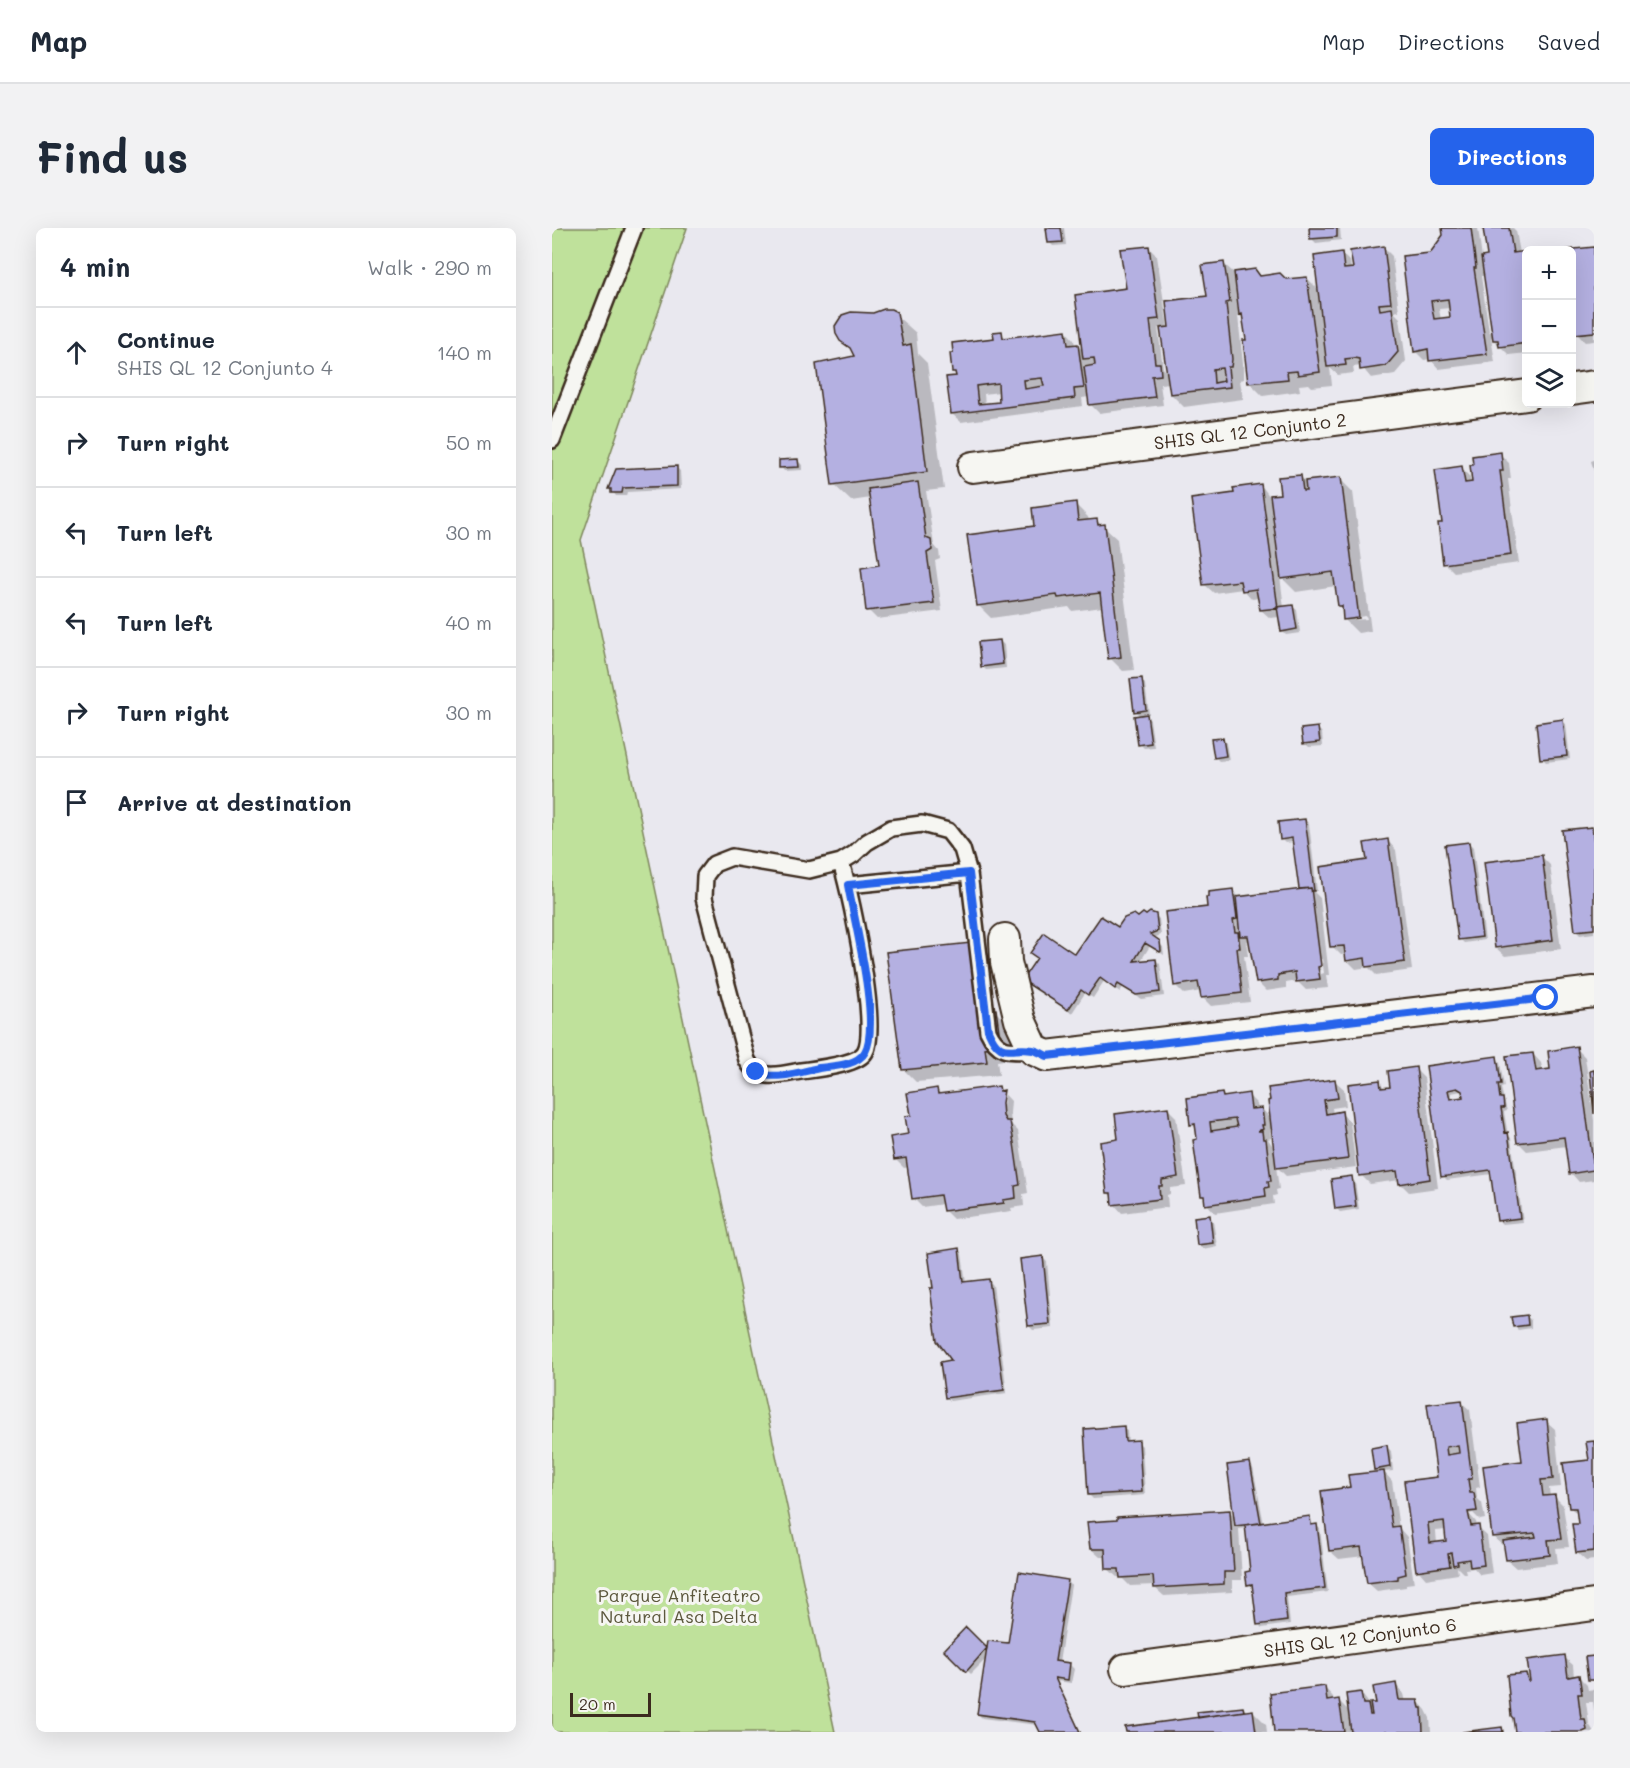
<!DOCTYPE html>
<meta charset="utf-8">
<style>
body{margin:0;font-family:Mali,sans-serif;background:#f2f2f3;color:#1f2937}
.controls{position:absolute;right:18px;top:18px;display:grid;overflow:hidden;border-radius:9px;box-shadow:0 6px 24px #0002}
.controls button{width:54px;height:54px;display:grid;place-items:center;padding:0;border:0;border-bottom:2px solid #e0e1e3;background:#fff;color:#1f2937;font:30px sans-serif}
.scale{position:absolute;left:18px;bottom:15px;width:81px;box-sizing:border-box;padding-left:6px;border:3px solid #3b2a1e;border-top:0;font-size:16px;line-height:21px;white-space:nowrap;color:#3b2a1e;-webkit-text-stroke:4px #f6f6f2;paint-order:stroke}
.stop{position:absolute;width:18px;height:18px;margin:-14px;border:4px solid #2563eb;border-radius:50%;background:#fff}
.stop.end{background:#2563eb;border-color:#fff;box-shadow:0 2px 6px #0008}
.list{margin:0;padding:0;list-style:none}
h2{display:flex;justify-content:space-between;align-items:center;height:78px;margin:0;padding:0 24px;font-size:26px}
h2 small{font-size:20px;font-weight:400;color:#747a83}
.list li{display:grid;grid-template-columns:39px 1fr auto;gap:18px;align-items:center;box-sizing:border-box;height:90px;padding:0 24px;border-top:2px solid #e0e1e3}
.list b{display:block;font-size:22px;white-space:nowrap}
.list p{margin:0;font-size:20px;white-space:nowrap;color:#747a83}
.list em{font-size:20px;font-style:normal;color:#747a83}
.icon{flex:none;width:33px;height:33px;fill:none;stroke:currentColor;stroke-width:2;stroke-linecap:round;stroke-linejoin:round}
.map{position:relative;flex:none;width:1042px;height:1504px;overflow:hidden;border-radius:9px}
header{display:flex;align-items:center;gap:36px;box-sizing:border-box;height:84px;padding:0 30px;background:#fff;border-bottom:2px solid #e0e1e3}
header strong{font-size:28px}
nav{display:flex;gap:33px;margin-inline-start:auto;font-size:21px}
.intro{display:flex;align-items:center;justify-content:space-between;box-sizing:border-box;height:144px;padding:0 36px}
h1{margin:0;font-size:42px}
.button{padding:15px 27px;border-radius:9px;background:#2563eb;color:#fff;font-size:21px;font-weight:700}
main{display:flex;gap:36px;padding:0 36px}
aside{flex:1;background:#fff;border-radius:9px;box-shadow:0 6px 24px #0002}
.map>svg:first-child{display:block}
.green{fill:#bfe19b;stroke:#7d865c;stroke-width:1.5}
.shadow{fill:#0003;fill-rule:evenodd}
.building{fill:#b4b0e1;stroke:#3b2a1e;stroke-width:1.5;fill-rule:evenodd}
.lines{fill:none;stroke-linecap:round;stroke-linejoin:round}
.service-casing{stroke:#3b2a1e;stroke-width:20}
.minor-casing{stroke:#3b2a1e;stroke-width:34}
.service{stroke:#f6f6f2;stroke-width:15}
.minor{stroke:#f6f6f2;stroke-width:30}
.route{stroke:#2563eb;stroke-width:8}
.labels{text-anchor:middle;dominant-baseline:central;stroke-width:6;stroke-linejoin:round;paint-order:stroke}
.street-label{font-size:18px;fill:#3b2a1e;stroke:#f6f6f2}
.park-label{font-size:18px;fill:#5c583d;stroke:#f6f6f2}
</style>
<header>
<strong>Map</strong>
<nav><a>Map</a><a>Directions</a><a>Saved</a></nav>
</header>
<div class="intro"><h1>Find us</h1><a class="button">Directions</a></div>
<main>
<aside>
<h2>4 min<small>Walk · 290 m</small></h2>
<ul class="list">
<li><svg class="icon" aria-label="ahead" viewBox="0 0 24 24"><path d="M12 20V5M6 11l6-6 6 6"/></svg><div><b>Continue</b><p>SHIS QL 12 Conjunto 4</p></div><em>140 m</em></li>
<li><svg class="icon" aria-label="right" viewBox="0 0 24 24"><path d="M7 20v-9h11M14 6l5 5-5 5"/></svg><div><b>Turn right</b></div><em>50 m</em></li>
<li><svg class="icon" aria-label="left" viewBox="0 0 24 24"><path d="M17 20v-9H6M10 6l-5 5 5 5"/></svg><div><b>Turn left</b></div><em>30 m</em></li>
<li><svg class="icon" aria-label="left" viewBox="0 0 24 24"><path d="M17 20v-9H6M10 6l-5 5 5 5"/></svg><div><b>Turn left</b></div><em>40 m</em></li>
<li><svg class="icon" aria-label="right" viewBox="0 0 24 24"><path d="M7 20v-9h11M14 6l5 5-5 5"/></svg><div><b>Turn right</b></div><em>30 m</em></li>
<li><svg class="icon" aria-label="arrive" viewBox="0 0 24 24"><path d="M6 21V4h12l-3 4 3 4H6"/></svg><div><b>Arrive at destination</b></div></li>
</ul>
</aside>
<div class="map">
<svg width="1042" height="1504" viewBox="0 0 1042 1504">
<rect width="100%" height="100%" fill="#e9e8ef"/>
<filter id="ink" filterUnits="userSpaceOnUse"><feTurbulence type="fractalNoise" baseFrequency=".0167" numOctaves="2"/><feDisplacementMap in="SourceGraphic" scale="12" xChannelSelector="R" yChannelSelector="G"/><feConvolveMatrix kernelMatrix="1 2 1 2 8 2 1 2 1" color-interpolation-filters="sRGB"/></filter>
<g filter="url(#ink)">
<path class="green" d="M0,0H135L29,312L283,1504H0Z"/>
<path class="shadow" d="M496,0H512L514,17L501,18L497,14Z
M759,0H788L789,12L764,15L760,11Z
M892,0H926L930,31L937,29L933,0H961L964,3L968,25L975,24V125L957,127L939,109L943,134L887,141L878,131L872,132L863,123L878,26L893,8ZM929,48H933L942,107L937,103ZM898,80L900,90L889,92L887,81Z
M596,19L605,28L616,101L657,69L672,36L682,45L702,43L708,49L734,53L755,50L768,63L789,25L798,34L799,41L832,20L840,28L847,83L842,84L848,90L854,133L843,146L819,150L809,138L801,139L802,145L786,147L778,140L780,157L760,159L757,156L747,157L748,163L711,168L698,155L695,113L692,89L690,87L686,88L692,145V151L688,152L691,171L632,179L619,166L618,155L608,156L611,177L547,185L538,176L537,169L530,170L531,178L409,194L400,186L406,150L402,143L449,105L455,111L514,103L522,112L523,118L525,117L532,123L576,61ZM606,100H610L616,146L611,140ZM447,164L449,175L433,177L432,166Z
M1042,21V113L1033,114L1024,105L1020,72V23Z
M338,82L364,105L366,126L375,135L392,261L374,263L382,317L387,323L388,331L383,333L390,383L325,391L316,382L328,339L319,270L299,273L281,256L304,129L302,124L289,112L315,88Z
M948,226L957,235L959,251H956L967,335L902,344L893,335L892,296L909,240L918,249L919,256Z
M1042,232V243L1039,233Z
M246,233L250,237V242L232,243L229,239Z
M124,239L128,243L129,261L75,264L74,268H64L58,260Z
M748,248L755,255L788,251L801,264L819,403L806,405L793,392L792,382L787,378L784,358L744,364L728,348L732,380L741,379L745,382L748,405L734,407L730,403L728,389L718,390L709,382L707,370L700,371L691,361L662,365L653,357L683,267L709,257L718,269L729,268ZM814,388L815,391L802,392L800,390Z
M523,276L536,289L537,293L544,292L565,311L582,442L571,443L558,430L551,379L520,383L517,379L439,390L426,377L484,300Z
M448,413L452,417L454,440L434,442L430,438Z
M589,452L593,456L597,486H592L598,492L602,519L592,520L588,516L589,489L583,483Z
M1010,493L1014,496L1018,531L994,534L990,530Z
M766,501L770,505L771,518L757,519L753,515Z
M670,511L674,515L677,532L667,533L663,529Z
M753,592L757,596L765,663H761L768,670L777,747H774L776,760L754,762L745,753L734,755V760L714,763L705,754L698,716L694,712L696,728H692L698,774L659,778L651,770L649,763L632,766L623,757L657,680L680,662L688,670L749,662L742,614L733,615L729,611ZM767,731H770L772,745L769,746Z
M1039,600L1042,603V705L1028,707L1024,703Z
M836,613L844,622L860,742L824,747L816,739L804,741L795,732L794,726L789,727L780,718L817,633Z
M917,615L921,619L933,712L912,715L908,711Z
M989,628L998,637L1009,721L953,728L944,720Z
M603,687L607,691L609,707L601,710L611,719L612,727L598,718L588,734L604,732L608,736L612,768L589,771L571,759L568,764L552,753L541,770L533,765L520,785L476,756L586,690Z
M439,783H443L456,796L461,831L445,833L447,847L364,854L351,841Z
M1024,820L1033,829L1042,892V952L1027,954L1019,945L1015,918L975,923L966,914L981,826L989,835L991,844L1000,842Z
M944,830L948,834L952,859L949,860L955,883L952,884L956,907L959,910L971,994L950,996L946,992L940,946L895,952L891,948L876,839ZM910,863L913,871L900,873L899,865Z
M863,841L872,850L886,960L857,964L848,955V952L818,956L809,947L827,854L834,861L840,860Z
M783,853L792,861L794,878L780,880L781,886L789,885L798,894L804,939L734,948L724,938L727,961L724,962L725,967L721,968L722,976L663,985L655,976L654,971L650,967L645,902L640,896L669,867L673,870L696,867L705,876L706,882L710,881L719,891ZM718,901H721L723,922L716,911L719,910Z
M446,859L459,873L458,885L459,896L466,903L476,965L471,966L472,978L459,980L460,983L401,991L392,982L391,976L370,979L361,970L357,939L352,940L343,931L357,907L360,888L384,861L390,867ZM449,866H453L450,883Z
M616,881L624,889L634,958L618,960V966L615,967L616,979L570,985L562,976L561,970L556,965L568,912Z
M799,950L803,954L807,981L788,984L784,980Z
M657,989L661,993L665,1018L651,1021L647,1017Z
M407,1022L410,1026L414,1055L437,1053L441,1057L455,1165L398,1173L394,1169L402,1133L382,1061Z
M491,1030L495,1034L501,1100L481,1102L477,1098Z
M975,1089L979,1092V1100L966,1102L962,1098Z
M909,1174L918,1182L928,1259L924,1260L925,1270L930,1275L933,1291L928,1292L921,1285L917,1286L924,1294L925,1299L935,1308L940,1345L928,1347L922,1340L913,1341L914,1345H911L905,1339L906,1346L874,1351L866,1342L858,1288L886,1250L877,1178ZM894,1302L896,1314L885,1316L884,1303Z
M994,1193L1003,1201L1009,1259L997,1260L998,1269H1003L1011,1277L1017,1319L1004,1320L1006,1335L964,1340L955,1332L953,1317H950L941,1309L971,1235Z
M571,1200L575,1203L576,1214H586L590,1218L593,1267L541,1271L537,1267Z
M1042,1215V1332L1034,1333L1025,1325L1028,1297L1027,1288L1019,1280L1038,1233L1036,1216Z
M835,1219L839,1223L841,1243L832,1244L840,1253L847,1300L855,1309L862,1355L854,1356V1359L825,1363L816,1355L812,1328L787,1331L778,1323L799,1260L827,1245L823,1241Z
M697,1236L701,1240L712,1296L757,1290L762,1298L764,1297L768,1301L776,1364L735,1369L738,1396L710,1400L706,1396L702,1360L696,1356L700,1345L695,1300L687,1301L690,1352H680V1364L612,1368L603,1360V1357L578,1358L569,1349H565L556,1341L555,1329H548L539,1321L678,1284L684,1290Z
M515,1353L519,1357L507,1435L518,1437L522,1441L519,1455L505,1453L529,1504H489L486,1497L430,1490L426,1486L435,1430L419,1446L394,1422L414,1402L436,1423L457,1417Z
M1012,1429L1021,1437L1022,1449H1027L1035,1457L1036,1462L1042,1461V1483L1041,1474H1034L1037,1496L1042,1504H965L963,1490L974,1446L979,1452Z
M844,1457L852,1466L854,1474L866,1473L874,1482L878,1490L879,1504H725L720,1467L773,1460L781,1469L782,1474L787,1473L798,1484L809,1465L818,1477L825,1476Z
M691,1480L695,1484L701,1483L714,1496L715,1504H575V1500L648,1490Z"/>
<path class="building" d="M494,0H509L511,14L496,15Z
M757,0H785V9L758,11Z
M890,0H919L924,40H922L935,126L877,133L876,121L862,124L850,28L878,25L891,7ZM896,71L898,89L882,91L879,73Z
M931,0H957L961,25L975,23V115L947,119L946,112H941L929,29L935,28Z
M597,18L607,91L598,92L603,135H608L609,147L600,148L603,169L537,177L532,139L543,137L542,130L531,131L523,67L574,60L568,21Z
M832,18L839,75L827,76L828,82L840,80L846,124L834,138L808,142L807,131L802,130L793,131L794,137L775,139L762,28L790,24L792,41L801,40L798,23Z
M1042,19V104L1022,106L1020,85V22H1012Z
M672,34L678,74L674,75L680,131L679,139H676L678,159L618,166L608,100L617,99L614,73L655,68L650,37ZM670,140L672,153L662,155L661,141Z
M703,41L708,48L728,45L734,51L755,49L768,144L746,147L745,143L735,144L736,151L696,155L691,112H694L690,86L687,87L682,44Z
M332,81H339L345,84L351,118L359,116L375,244L280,257L264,136L302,128L298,120L288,113L284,106L283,98L290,87L299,84L321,85Z
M514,102L516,117L526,116L532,160L522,161L523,170L399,186L394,149L404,148L403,144H400L398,125H401L400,115L442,110L441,104L450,103L451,110ZM490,150L492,158L473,161L472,152ZM446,155L447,174L426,176L424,158Z
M949,224L951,243H948L959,327L891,336L886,295H890L883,242L910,238L913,255L920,254L918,237H921L920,228Z
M246,231L247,239L227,240V232Z
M125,238V258L71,260L70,265H59V261H56L64,241Z
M749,247L751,263H754L753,253L789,249L807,390L791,392L790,378H786L781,344L729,351L718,267L728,266L726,249Z
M366,254L374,310L379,312L380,322L375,325L382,375L314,383L309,340L327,337L316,261Z
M709,256L726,380L708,382L704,361L690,363L688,353L651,357L639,271L682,265L681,260Z
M524,274L526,293L545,291L546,297L553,296L569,429L556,431L548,365L506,370L505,367L425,378L415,307L482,298L480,280Z
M741,377L745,401L729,404L725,379Z
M448,412L451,436L429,439L426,414Z
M590,450L594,482L582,484L578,451Z
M595,486L599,515L586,517L582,488Z
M1011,491L1015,528L988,531L984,495Z
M766,499L768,514L751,516L749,501Z
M671,510L674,528L662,530L659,511Z
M753,591L757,620L762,663H760L759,660L747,661L740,610L728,612L726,594Z
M1040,599L1042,615V701L1023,703L1010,602Z
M836,611L853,734L814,739L813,730L794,733L792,718L778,719L768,639L815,632L812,615Z
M917,614L930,709L906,712L893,617Z
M990,627L1001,712L943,720L932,634Z
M759,660L769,738L766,739L768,751L744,754L743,744L726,747V752L704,755L696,708H688L684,669Z
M681,661L685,691L681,692L683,704H686L688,720H685L690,765L649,770L646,754L622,758L613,684L655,679L654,669H656V664Z
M598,684L604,686L606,703L598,706L608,713L609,723L608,724L593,715L582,733L604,731L608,764L584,767L566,756L563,761L548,750L536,767L529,762L516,782L470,752L485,730L478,725L492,705L523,726L549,688L566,699L572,690L582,686L586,689L591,685L594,687Z
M419,715L428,783L444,781L449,818L433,820L435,834L350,842L334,724Z
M1025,818L1042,942L1017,946L1012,909L965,915L954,828L981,825L984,843L998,841L996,823Z
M945,828L949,856H946L948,870H951L952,880H949L953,905L956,904L968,990L945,993L938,942L889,949L874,838ZM905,860L910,863L911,869L898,871L896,862Z
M864,839L878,951L847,956L845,943L807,948L796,856L828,852L829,860L838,859L836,843Z
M1042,842V886L1038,843Z
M783,851L786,870L772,872L774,886L790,883L796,931L724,940L716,873L718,872L716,860Z
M447,858L448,863L452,862L450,875L451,888L454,893H458L462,915L468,957L463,958L464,970L451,972L452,975L391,983L388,967L360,971L354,930L342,932L338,909L356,906L353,888L359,887L355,865L385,860L386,866Z
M670,865L671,869L697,865L699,881L710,880L712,897H710L711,901L706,903H710L711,911H714L719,953H716L717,959L713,960L714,968L653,977L652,968H649L641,912L645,911L643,896L638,897L635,870ZM683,891L685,899L659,903L658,894Z
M616,879L626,949L610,952V958H607L608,971L560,977L559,965H555L548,914L566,911L563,886Z
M800,948L804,978L783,981L779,951Z
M658,987L661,1015L645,1017L642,989Z
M407,1020L411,1054L437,1051L452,1162L393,1170L388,1134L399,1132L385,1113L378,1060H381L376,1025Z
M491,1028L498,1096L476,1098L468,1031Z
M975,1087L976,1097L961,1099L959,1089Z
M910,1172L920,1251H916L918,1265H922L925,1283L916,1284L919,1298L927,1297L932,1337L918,1339L917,1331L905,1333L906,1336L901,1337L899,1325L896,1326L898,1338L864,1343L852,1253L885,1249L875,1176ZM906,1217L907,1225L895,1227L894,1219ZM892,1293L894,1313L878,1315L876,1295Z
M995,1191L1001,1251L989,1252L991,1268L1003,1267L1009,1311L996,1312L998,1327L954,1332L951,1313L984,1309L983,1305L940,1309L931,1238L970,1233L965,1195Z
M572,1198L573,1213L587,1212L590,1264L536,1267L532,1201Z
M1042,1213V1323L1024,1325L1020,1296H1026L1024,1280H1017L1011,1235L1037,1232L1034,1214Z
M835,1217L838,1239L822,1242L819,1220Z
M698,1234L709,1295L683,1298L675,1237Z
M832,1243L840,1299L847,1298L854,1346L846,1348V1351L815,1355L809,1319L777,1323L769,1263L798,1259L796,1247Z
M678,1282L682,1344H672V1356L602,1360L601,1348L568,1350L567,1341H554L553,1321H538L535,1294L565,1292V1289Z
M758,1288L759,1297L765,1296L773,1360L732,1365L735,1393L705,1397L700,1356L695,1357L693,1344L698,1343L693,1297Z
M467,1344L516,1352L503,1433L518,1435L516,1452L503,1450L528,1504H488L483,1494L425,1486L436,1413L456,1415Z
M414,1399L435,1420L414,1444L392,1422Z
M1013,1427L1016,1449L1027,1447L1030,1466H1026L1029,1491H1033L1035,1502L1031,1504H963L961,1490L959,1488L955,1447L974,1445L976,1453H978L975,1432Z
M1042,1428V1452H1036L1033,1429Z
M844,1455L847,1472H866L868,1480H870L871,1504H799L794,1466L809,1464L811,1476H816L818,1487H820L818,1475H824L821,1459Z
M773,1458L775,1473L787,1471L792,1504H722L718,1465Z
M691,1479L692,1483L646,1490L645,1484Z
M701,1482L704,1504H574L573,1499Z
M950,1499L951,1504H910Z"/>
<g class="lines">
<defs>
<path id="service" d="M0,212L82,0
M289,634C298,666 328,799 313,824C305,838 260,841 243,844C224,848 205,852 195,832L152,670L153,648L162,636L180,629L257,642L289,634L302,626L315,614L339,600L370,596L396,603L410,621L417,645L436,803C447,827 459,823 482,822
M296,657L417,645"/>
<path id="minor" d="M1020,161L1042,158
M421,239L975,167
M453,711L454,734L468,792L482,822L495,828L1042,764
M574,1441L1042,1377"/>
</defs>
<use href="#service" class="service-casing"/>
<use href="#minor" class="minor-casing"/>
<use href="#service" class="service"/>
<use href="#minor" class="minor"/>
</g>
</g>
<g class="lines" filter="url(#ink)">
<path class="route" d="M204,844C222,853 248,844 267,840C281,838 305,838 313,824C329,796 302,691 296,657L417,645L436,802C449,832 457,818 481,822C486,823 491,826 495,828L994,770"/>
</g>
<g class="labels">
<g class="street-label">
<text transform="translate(698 203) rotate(-7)">SHIS QL 12 Conjunto 2</text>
<text transform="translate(808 1409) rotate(-8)">SHIS QL 12 Conjunto 6</text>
</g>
<g class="park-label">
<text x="127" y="1367">Parque Anfiteatro<tspan x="127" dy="21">Natural Asa Delta</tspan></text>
</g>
</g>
</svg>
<div class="controls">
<button>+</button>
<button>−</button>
<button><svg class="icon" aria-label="layers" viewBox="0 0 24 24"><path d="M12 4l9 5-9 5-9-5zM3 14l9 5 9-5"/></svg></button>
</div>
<div class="scale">20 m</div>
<div class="stop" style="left:994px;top:770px"></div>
<div class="stop end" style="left:204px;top:844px"></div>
</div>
</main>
